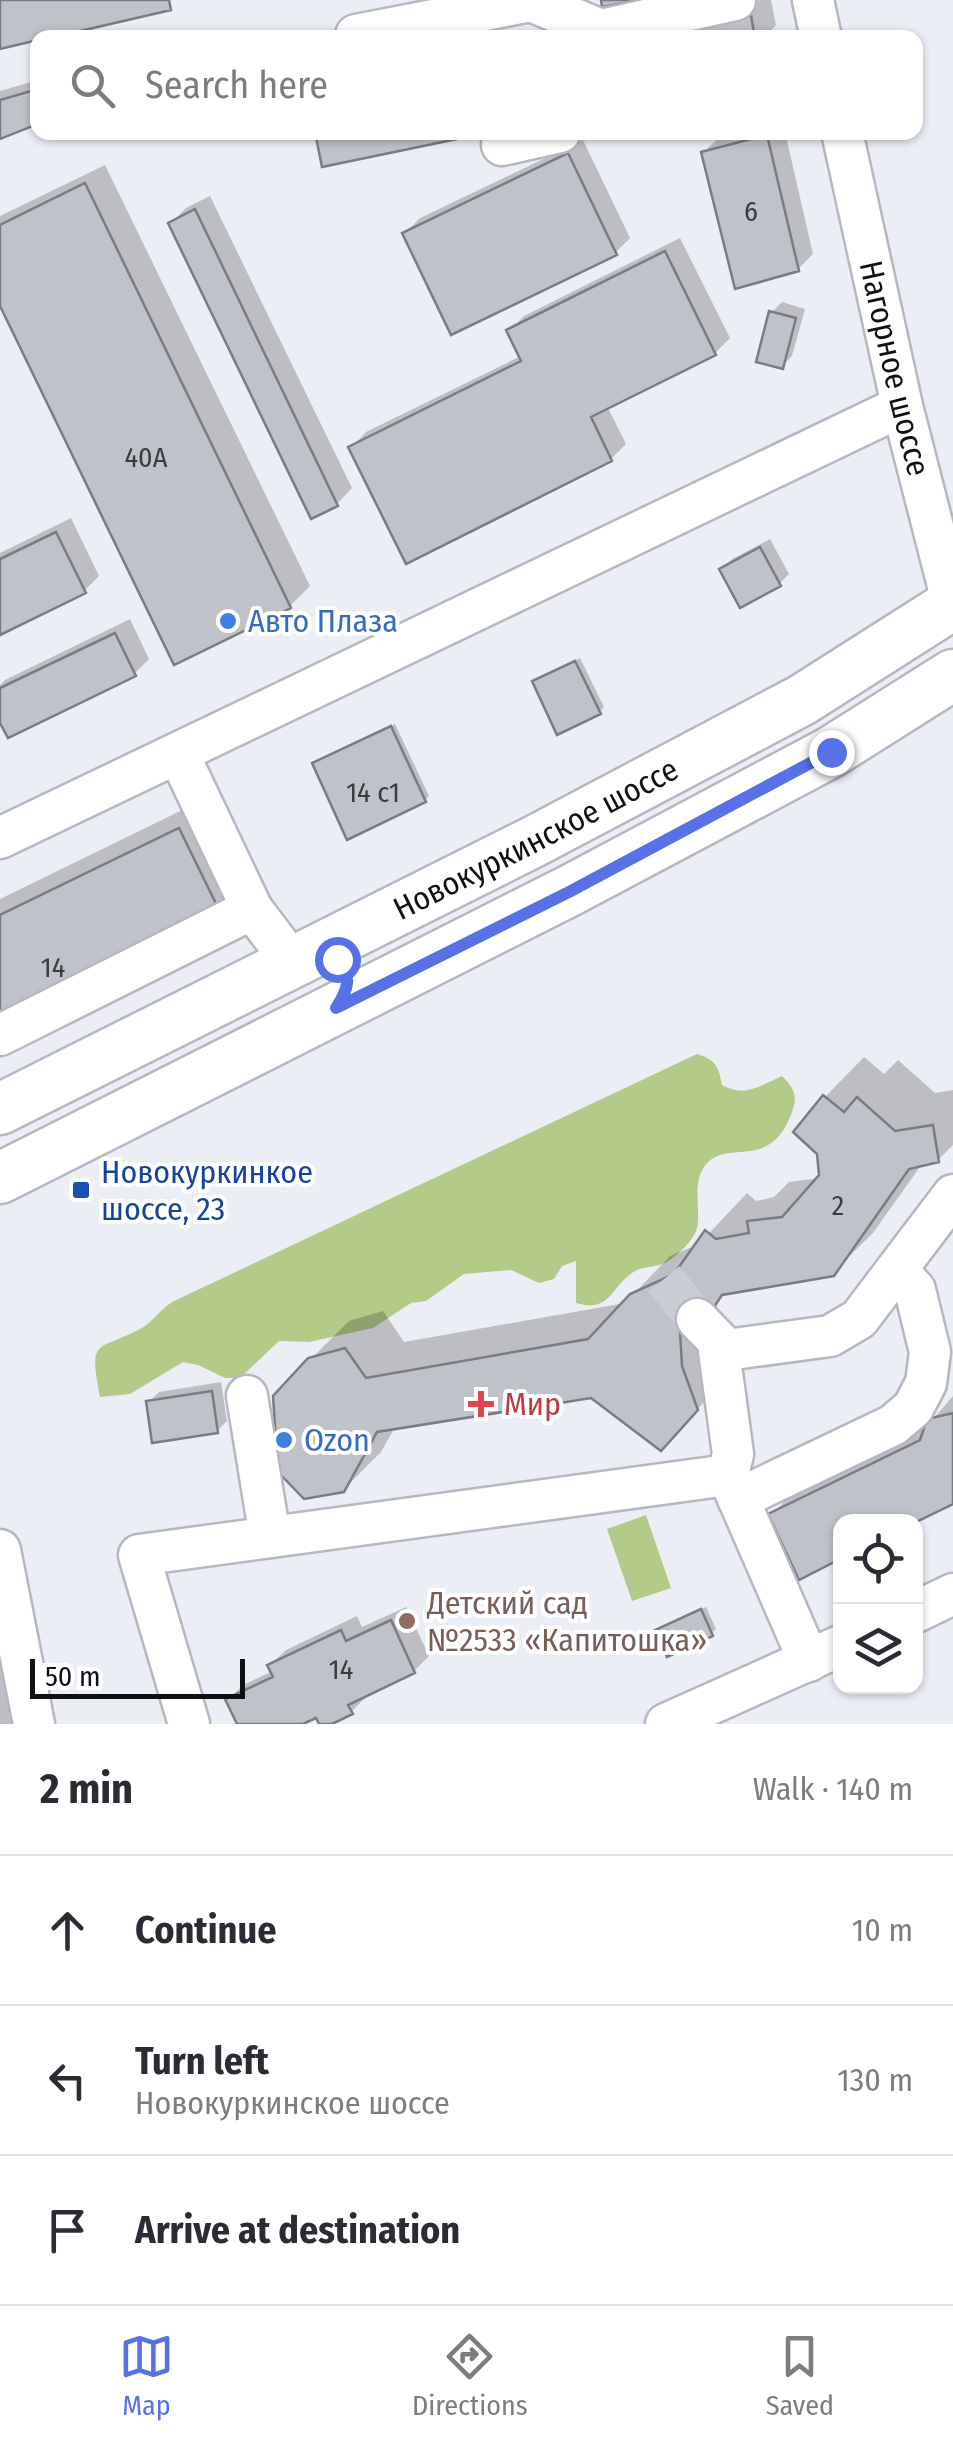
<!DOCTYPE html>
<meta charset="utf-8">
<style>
body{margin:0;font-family:"Fira Sans Condensed",sans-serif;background:#f2f2f3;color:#2b2b33}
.controls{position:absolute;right:30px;bottom:30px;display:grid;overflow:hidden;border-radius:20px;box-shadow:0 2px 8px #0004}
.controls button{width:90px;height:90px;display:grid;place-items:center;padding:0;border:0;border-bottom:2px solid #e1e1e2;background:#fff;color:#2b2b33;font:50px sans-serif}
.scale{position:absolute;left:30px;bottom:25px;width:215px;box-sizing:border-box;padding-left:10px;border:5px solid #0f1013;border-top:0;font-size:28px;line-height:35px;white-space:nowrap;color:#0f1013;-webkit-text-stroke:8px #fff;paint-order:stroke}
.stop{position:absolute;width:30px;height:30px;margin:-22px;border:8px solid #5771e6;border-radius:50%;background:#fff}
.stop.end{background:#5771e6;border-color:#fff;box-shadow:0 2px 10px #0008}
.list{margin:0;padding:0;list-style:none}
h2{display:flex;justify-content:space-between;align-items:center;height:130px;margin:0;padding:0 40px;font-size:42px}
h2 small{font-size:32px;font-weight:400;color:#7c7c81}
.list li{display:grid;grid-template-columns:65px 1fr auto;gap:30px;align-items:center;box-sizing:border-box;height:150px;padding:0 40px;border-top:2px solid #e1e1e2}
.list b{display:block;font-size:38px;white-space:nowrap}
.list p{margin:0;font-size:32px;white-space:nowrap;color:#7c7c81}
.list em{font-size:32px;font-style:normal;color:#7c7c81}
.icon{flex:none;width:55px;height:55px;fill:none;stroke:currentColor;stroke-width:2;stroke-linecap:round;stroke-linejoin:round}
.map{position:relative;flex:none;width:953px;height:1724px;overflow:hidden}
.search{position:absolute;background:#fff;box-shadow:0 2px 8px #0004;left:30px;right:30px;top:30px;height:110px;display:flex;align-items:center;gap:25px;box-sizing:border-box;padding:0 35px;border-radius:20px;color:#7c7c81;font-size:38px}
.sheet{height:580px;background:#fff}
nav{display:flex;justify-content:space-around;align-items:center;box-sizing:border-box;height:140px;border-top:2px solid #e1e1e2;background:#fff;font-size:28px;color:#7c7c81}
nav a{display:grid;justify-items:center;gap:5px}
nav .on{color:#5771e6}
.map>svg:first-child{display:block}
.green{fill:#b3ca88}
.shadow{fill:#0003}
.building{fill:#c0c2ca;stroke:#7b7c83;stroke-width:2.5}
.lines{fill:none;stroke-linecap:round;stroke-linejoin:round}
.minor-tunnel{stroke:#cbcdd4;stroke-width:40;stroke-dasharray:40 20;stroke-linecap:butt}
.minor-casing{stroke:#b6b7bf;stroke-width:45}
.major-casing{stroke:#b6b7bf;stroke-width:55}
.minor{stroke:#fff;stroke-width:40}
.major{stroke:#fff;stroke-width:50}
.route{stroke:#5771e6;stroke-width:12}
.shop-dot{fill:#3f7fe0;stroke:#fff;stroke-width:4}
.transit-dot{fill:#1a4fb4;stroke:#fff;stroke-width:4}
.health-dot{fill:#e0444e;stroke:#fff;stroke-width:4}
.education-dot{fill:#8d6e63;stroke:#fff;stroke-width:4}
.labels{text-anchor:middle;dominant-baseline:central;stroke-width:8;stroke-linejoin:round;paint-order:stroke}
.number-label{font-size:28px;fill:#3b3c41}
.street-label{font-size:32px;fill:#0f1013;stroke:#fff}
.shop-label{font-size:32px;fill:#366cbe;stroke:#fff;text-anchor:start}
.transit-label{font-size:32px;fill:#164399;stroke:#fff;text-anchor:start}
.health-label{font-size:32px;fill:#be3a42;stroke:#fff;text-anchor:start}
.education-label{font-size:32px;fill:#785e54;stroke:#fff;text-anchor:start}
</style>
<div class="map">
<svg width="953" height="1724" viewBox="0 0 953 1724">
<rect width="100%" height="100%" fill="#eceef6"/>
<path class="green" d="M697,1054C715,1059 719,1067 722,1085C744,1098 760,1086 782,1076C792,1086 798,1094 793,1109C771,1176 726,1135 704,1167C692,1185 701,1209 697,1228C694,1240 678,1255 667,1262C658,1267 647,1266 637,1270C611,1283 613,1314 576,1303V1261L562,1266L554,1279L539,1283L511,1270L464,1274L426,1301L411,1303L373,1328L309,1342L279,1341L240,1378H225L198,1365L183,1362L130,1394L100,1397C88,1336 97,1352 142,1328C152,1322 161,1309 172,1302Z
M646,1515L671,1588L632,1601L607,1529Z"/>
<path class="shadow" d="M741,0H771L776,25L764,38H614Z
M38,80V121L0,136V91Z
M738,132H785L813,254L798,269L704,152L719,137Z
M583,140L630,238L615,253L405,233L420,218Z
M105,165L310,586L290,606L0,300V216Z
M210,196L352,488L337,504L313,516L171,223L186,208Z
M680,238L730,338L715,353L607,406L626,444L611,459L351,448L366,432L521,356L509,331L524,316Z
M782,302L805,309L792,356L782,366L772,312Z
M71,518L99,576L84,591L0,632V553Z
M770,539L789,574L779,584L722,569L732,559Z
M130,619L149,659L134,674L0,717V685L5,680Z
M580,658L604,707L599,712L535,682Z
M395,724L429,796L425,800L315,764Z
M213,795L252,876L218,910L0,1016V899Z
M864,1057L884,1074L898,1060L935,1093L953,1090V1145L938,1160L922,1164L873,1233L832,1273L725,1292L717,1300L718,1327L734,1370L661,1448L592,1395L395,1427L381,1452L343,1490L310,1360L349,1321L383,1311L404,1342L625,1303L670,1256L699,1244L747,1193L756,1201L774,1197L789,1182L820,1178L825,1097Z
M221,1382L227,1421L217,1431L149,1402L159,1392Z
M953,1396V1501L840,1522V1556L800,1576L771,1515L798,1488L928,1425Z
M406,1607L429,1656L414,1671L365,1694L366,1697L351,1712L326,1724H322L317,1715L297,1724H239L228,1700L243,1685L273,1671L270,1665L286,1650L357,1616L362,1627Z
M706,1607L716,1629L711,1633L663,1627Z
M0,1660L30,1724H0Z"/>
<path class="building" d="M0,0H169L171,10L50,38H38V40L0,49Z
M601,0H639L602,7Z
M750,10L755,38H685L695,35L694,28Z
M38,89V124L0,139V100Z
M315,132H491L322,167Z
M767,135L799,271L735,289L701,152Z
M568,153L617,255L451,335L402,233Z
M85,183L291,608L174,665L0,306V225Z
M195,209L338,506L311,519L168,223Z
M665,251L716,355L591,417L612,461L406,564L348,447L521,361L506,330Z
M769,311L796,318L783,369L756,362Z
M56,532L86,593L0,635V559Z
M760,547L781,586L740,608L719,569Z
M115,633L136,676L8,738L0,723V688Z
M575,661L601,714L557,735L532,681Z
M391,726L426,802L347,840L312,763Z
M179,828L220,912L0,1019V915Z
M823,1095L844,1112L857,1097L895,1131L933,1125L939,1162L909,1169L834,1276L722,1295L714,1307L674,1274L705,1230L716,1239L749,1233L747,1221L782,1217L819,1175L817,1154L793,1132Z
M674,1274L714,1307L680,1332L682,1366L698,1410L661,1451L591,1398L377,1432L344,1492L304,1499L278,1472L273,1396L308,1358L345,1348L366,1378L588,1339L630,1294Z
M212,1391L218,1433L152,1443L146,1401Z
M953,1413V1504L916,1522H840V1559L799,1580L768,1514L920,1440L927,1419Z
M701,1609L713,1636L667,1657L655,1630Z
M391,1620L415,1673L348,1705L353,1714L332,1724H319L316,1718L303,1724H237L225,1699L273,1677L267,1665L341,1630L346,1641Z"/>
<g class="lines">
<path class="minor-tunnel" d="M664,1279L697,1319"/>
<defs>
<g id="minor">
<path d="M813,0L821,38"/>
<path d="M356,35L531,1L601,30L735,0"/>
<path id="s1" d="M842,132L902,406L953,605"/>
<path d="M502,145L560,132"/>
<path d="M178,753L252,909"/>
<path d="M0,838L902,406"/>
<path d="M0,1035L252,909L293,963"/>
<path d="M697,1319L727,1350"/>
<path d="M247,1396L270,1537"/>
<path d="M738,1499L893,1425L913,1408L926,1383L930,1352L915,1290L897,1270"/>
<path d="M0,1550L34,1724"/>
<path d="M916,1612L953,1594"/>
<path d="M809,1661L728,1475L733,1454L719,1351L830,1336L859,1319L953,1195"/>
<path d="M189,1724L139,1555L728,1475"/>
<path d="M666,1724L840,1646"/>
</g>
<g id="major">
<path id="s2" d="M0,1109L533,842L802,700L953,604"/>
<path d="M0,1178L569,891L831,752L953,675"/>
</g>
</defs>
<use href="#minor" class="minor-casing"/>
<use href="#major" class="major-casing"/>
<use href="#minor" class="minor"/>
<use href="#major" class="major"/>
</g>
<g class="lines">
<path class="route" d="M337,959C353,976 348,990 336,1008L569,892L831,752"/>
</g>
<g class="shop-dot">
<circle cx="228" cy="621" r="10"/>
<circle cx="284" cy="1440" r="10"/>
</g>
<rect class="transit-dot" x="71" y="1180" width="20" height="20" rx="5"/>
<path class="health-dot" d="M476 1389h10v10h10v10h-10v10h-10v-10h-10v-10h10z"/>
<circle class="education-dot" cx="407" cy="1621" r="10"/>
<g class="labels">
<g class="number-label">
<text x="751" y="211">6</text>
<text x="146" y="457">40А</text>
<text x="373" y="792">14 с1</text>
<text x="53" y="967">14</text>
<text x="838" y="1205">2</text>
<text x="341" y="1669">14</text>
</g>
<g class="street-label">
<text stroke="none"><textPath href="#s1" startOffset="242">Нагорное шоссе</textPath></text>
<text stroke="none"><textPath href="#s2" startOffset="600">Новокуркинское шоссе</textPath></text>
</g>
<g class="shop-label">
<text x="248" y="621">Авто Плаза</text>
<text x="304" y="1440">Ozon</text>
</g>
<g class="transit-label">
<text x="101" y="1172">Новокуркинкое<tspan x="101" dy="37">шоссе, 23</tspan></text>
</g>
<g class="health-label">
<text x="504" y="1404">Мир</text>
</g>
<g class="education-label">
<text x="427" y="1603">Детский сад<tspan x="427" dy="37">№2533 «Капитошка»</tspan></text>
</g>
</g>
</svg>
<div class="controls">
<button><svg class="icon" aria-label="locate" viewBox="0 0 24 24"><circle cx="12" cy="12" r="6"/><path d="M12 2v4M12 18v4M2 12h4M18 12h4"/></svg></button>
<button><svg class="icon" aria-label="layers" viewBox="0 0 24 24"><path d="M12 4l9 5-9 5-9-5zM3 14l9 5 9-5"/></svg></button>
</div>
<div class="scale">50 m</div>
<div class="stop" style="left:337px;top:959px"></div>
<div class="stop end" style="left:831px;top:752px"></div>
<div class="search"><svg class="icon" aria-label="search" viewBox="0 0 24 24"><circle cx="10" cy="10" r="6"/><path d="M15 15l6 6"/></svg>Search here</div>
</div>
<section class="sheet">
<h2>2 min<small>Walk · 140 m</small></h2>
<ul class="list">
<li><svg class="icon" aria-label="ahead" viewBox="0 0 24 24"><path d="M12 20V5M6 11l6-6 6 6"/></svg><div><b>Continue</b></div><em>10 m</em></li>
<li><svg class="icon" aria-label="left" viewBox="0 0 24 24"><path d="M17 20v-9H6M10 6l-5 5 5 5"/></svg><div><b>Turn left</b><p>Новокуркинское шоссе</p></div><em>130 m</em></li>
<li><svg class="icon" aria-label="arrive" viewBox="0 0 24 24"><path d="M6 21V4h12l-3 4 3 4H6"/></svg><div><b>Arrive at destination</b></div></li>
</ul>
</section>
<nav>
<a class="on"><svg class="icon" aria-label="map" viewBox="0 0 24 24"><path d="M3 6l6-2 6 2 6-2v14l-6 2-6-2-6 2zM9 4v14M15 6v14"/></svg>Map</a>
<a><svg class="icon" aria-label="directions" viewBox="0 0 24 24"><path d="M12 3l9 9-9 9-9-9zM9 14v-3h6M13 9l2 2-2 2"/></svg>Directions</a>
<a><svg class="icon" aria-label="saved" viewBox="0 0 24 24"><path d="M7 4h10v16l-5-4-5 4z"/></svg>Saved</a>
</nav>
